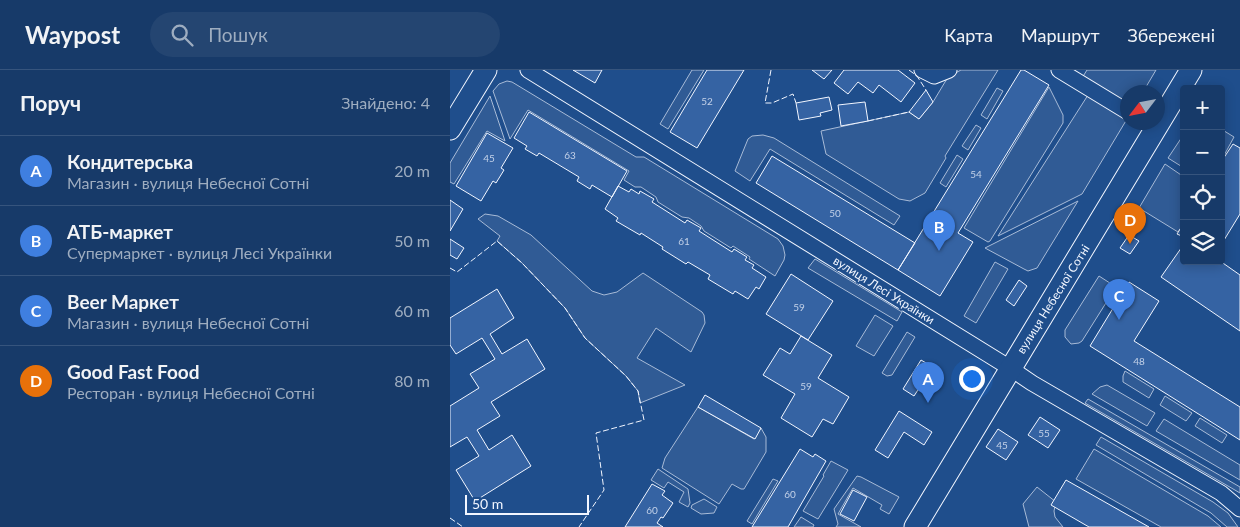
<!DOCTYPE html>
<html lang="uk">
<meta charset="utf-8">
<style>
body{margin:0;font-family:Lato,sans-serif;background:#244571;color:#f1f3f6}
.controls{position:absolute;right:15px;top:15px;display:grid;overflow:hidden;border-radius:5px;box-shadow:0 2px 12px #0003}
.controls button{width:45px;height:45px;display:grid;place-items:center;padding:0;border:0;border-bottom:1px solid #36547d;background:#173a69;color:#f1f3f6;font:25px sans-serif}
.compass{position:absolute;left:670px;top:15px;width:45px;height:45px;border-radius:50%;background:#173a69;box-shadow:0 2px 12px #0003;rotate:238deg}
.scale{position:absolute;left:15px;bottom:12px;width:124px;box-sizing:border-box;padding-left:5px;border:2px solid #f2f6ff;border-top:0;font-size:14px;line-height:18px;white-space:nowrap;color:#f2f6ff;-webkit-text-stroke:4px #1f4e8c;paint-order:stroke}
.you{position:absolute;left:521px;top:308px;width:18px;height:18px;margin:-12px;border:4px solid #fff;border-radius:50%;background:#1a73e8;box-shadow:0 0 0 8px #1a73e833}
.badge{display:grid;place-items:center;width:32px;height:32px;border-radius:50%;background:#d6ab8b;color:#fff;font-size:16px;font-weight:700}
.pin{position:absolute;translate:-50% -41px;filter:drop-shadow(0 1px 2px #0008)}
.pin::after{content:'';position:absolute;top:26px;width:18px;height:15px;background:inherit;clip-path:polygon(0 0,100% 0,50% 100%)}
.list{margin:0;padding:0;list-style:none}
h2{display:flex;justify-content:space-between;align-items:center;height:65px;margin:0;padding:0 20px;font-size:21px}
h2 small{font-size:16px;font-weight:400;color:#9eadc0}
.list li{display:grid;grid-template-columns:32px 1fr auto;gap:15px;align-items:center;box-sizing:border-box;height:70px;padding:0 20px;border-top:1px solid #36547d}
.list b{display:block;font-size:19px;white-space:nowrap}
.list p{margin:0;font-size:16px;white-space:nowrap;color:#9eadc0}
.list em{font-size:16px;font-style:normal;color:#9eadc0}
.icon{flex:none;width:28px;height:28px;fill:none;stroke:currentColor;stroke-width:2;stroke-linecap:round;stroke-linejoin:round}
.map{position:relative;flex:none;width:790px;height:457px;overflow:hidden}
header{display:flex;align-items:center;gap:30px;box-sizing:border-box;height:70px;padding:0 25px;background:#173a69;border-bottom:1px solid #36547d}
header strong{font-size:24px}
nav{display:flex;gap:28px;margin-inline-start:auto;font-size:18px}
.search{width:350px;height:45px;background:#244571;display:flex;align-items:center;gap:12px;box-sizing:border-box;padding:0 18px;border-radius:28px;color:#9eadc0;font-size:19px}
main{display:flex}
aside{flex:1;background:#173a69}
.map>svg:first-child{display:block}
.built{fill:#305b95;stroke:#a8bbd7}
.building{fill:#3563a3;stroke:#f2f6ff}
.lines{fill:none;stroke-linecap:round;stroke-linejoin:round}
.street-casing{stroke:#f2f6ff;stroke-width:17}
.secondary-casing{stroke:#f2f6ff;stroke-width:23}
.street{stroke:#1f4e8c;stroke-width:15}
.secondary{stroke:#1f4e8c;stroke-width:21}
.fence{stroke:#f2f6ff;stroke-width:1;stroke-dasharray:6 2.5;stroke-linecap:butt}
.labels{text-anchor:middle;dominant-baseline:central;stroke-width:4;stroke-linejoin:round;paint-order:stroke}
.number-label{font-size:10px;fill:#c3d1e8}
.street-label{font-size:12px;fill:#f2f6ff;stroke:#1f4e8c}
</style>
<header>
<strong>Waypost</strong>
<div class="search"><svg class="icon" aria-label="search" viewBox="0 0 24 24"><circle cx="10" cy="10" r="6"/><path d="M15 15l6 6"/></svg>Пошук</div>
<nav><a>Карта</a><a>Маршрут</a><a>Збережені</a></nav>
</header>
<main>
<aside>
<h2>Поруч<small>Знайдено: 4</small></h2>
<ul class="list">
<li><span class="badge" style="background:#3f7fe0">A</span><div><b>Кондитерська</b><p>Магазин · вулиця Небесної Сотні</p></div><em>20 m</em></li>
<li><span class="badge" style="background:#3f7fe0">B</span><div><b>АТБ-маркет</b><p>Супермаркет · вулиця Лесі Українки</p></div><em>50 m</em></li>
<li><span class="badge" style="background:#3f7fe0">C</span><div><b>Beer Маркет</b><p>Магазин · вулиця Небесної Сотні</p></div><em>60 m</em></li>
<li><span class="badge" style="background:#e8710a">D</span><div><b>Good Fast Food</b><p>Ресторан · вулиця Небесної Сотні</p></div><em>80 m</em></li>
</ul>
</aside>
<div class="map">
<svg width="790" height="457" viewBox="0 0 790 457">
<rect width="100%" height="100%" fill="#1f4e8c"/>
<path class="built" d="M242,0H254L218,59L210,54Z
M511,0H548L495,86L496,88L475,123L460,131L449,129L376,84L371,61L459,42L469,49L483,32L498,7Z
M637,0H706L693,22H678L677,36L632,8Z
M57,11L62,12L186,87H194L328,169L333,176L335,185L334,190L325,206L299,189L300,187L283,176L281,178L254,161L251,156L239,148L232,147L208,132L206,127L191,117H185L174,110L179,101L78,40L60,69L43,21L49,14Z
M599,17L613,45V53L540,171L538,172L514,158Z
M547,18L553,21L537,49L531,45Z
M638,25L677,49L632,124L548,166Z
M40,26L55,71L37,61L4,114L0,112V93Z
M526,55L531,58L518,80L512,76Z
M771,59L784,67L771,91Z
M734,64V98L718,88Z
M313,65L324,68L450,146L444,155L320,79L300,111L285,101L298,69L302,66Z
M507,85L513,89L496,117L490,113Z
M715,94L734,107V153L728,162L689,138Z
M628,131L587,198L578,201L574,199L535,178Z
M35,144L48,146L81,165L142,221L154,225L167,222L193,203L252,242L254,245L255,253L241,282L206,258L187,288L235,315L190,333L188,321L176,306L135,268L115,238L72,193L47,171L50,166L28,149Z
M365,189L452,242L447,251L358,198Z
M545,192L558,199L526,253L514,246Z
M649,206L666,217L632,271L629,273L621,274L615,267V260Z
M425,245L443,256L424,286L406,276Z
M457,262L465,267L442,305L437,306L432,303Z
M675,301L704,319L699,328L673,312V306Z
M657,315L705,343L697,356L642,324L650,317Z
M715,326L742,343L736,351L710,335Z
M638,329L790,417V423L635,333Z
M248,337L304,369L311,358L316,367V382L294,419H291L282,414L269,434L212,398L215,388Z
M750,348L777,365L772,373L745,356Z
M714,349L790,395V410L706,361Z
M651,367L763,432L778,443L788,457H777L761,443L646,375Z
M644,379L758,446L771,457H711L626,409Z
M381,391L398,400L368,449L353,441L374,406L373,405Z
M208,399L238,419L240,433L238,437L229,432L234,422L218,412L214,418L201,410Z
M407,406L411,407L449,427L439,444L430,439L432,435L403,418L388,444L411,457H386L388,454L384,439Z
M323,409L328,411L302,454L297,451Z
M587,417L606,432L604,441L605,447L613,457H579L573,434Z
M254,429L267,437L264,443L251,444L241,438L242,435Z
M351,447L364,455L363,457H344Z"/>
<path class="building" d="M123,0H152L145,13Z
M257,0H294L247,78L220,62Z
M362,0H382L374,9Z
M394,0H448L465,13L451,32L429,15L423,23L408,12L398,24L384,13Z
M571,0H574L599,15L508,163L523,172L490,226L448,200Z
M476,20L483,32L469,49L459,42Z
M379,27L382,40L370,43L371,46L349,50L346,33Z
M415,32L418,51L391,56L388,35Z
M79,42L177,101L162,127L142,115L140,119L127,111L129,107L89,83L87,86L75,79L77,76L64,68Z
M37,63L63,78L51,98L54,100L46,113L43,111L31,131L6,116Z
M783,74L790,78V144L771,175V92Z
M322,86L465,173L448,200L306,113Z
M168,116L179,122L181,119L189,124L190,121L204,129L202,132L235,153L237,150L251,158L249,161L282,182L284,179L297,187L295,190L304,195L302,198L316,207L309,219L306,217L298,229L285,221L283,224L258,209L260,205L238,192L236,194L212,179L213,177L191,163L190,165L166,151L168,148L155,139Z
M0,130L13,139L0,161Z
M734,153V167L727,164Z
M679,165L689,171L680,184L670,178Z
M0,169L14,178L7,189L0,185Z
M734,174V191H770L790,205V261L711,207Z
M341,204L383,231L358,270L316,244Z
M569,210L577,216L564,236L556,230Z
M679,212L709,231L684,271L790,337V370L640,276Z
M47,219L64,248L40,264L52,284L77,269L95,299L41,332L50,346L27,360L39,380L62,365L81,396L25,431L6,400L29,386L17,367L0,377V336L29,318L20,304L45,289L32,268L6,284L0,275V248Z
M351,266L382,285L368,308L399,327L383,354L373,349L362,367L331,348L345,324L313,305L330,278L340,284Z
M471,290L483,297L464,326L453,319Z
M255,325L311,358L305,369L248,337Z
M449,341L482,362L474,375L454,362L438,388L425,380Z
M590,347L610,360L598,378L578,365Z
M548,359L568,372L556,390L536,377Z
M350,379L363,387L365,384L376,391L338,457H302Z
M616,410L699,457H639L601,435Z
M202,414L215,421L212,425L223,433L213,448L211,447L207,453L213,457H175Z
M403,420L417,427L404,451L390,444Z"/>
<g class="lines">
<defs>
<path id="street" d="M78,0L560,298L582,313L771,423L790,439
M472,0L484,6L499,0
M609,0L678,42"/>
<path id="secondary" d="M0,59L36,0
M465,457L741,0"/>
</defs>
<use href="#street" class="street-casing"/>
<use href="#secondary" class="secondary-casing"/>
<use href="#street" class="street"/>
<use href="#secondary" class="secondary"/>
<path class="fence" d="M321,0L315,33H322L343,24L346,33
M459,0L467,6L476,20
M418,51L459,42
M0,198L7,202L47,171L72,193L115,238L135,268L176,306L188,321L194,350L146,363L154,420L129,457
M0,448L13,457"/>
</g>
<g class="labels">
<g class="number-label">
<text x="257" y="31">52</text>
<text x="120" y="85">63</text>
<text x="39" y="88">45</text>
<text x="526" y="104">54</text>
<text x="385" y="143">50</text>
<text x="234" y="171">61</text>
<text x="349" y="237">59</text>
<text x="689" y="291">48</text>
<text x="356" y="316">59</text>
<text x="594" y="363">55</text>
<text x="552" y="375">45</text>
<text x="340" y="424">60</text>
<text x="202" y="440">60</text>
</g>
<g class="street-label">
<text transform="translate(434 220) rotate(32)">вулиця Лесі Українки</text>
<text transform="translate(603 229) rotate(-58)">вулиця Небесної Сотні</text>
</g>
</g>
</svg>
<div class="controls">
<button>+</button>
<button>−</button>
<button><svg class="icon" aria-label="locate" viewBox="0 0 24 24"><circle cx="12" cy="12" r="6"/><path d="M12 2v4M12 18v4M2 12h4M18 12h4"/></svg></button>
<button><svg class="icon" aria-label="layers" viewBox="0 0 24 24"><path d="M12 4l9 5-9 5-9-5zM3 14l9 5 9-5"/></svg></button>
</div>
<svg class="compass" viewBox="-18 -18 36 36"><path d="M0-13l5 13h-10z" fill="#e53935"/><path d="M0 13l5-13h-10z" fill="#9eadc0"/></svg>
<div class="scale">50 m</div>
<div class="you"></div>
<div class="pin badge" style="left:478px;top:333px;background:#3f7fe0">A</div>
<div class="pin badge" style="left:489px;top:181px;background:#3f7fe0">B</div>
<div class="pin badge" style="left:669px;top:250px;background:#3f7fe0">C</div>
<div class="pin badge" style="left:680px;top:174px;background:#e8710a">D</div>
</div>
</main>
